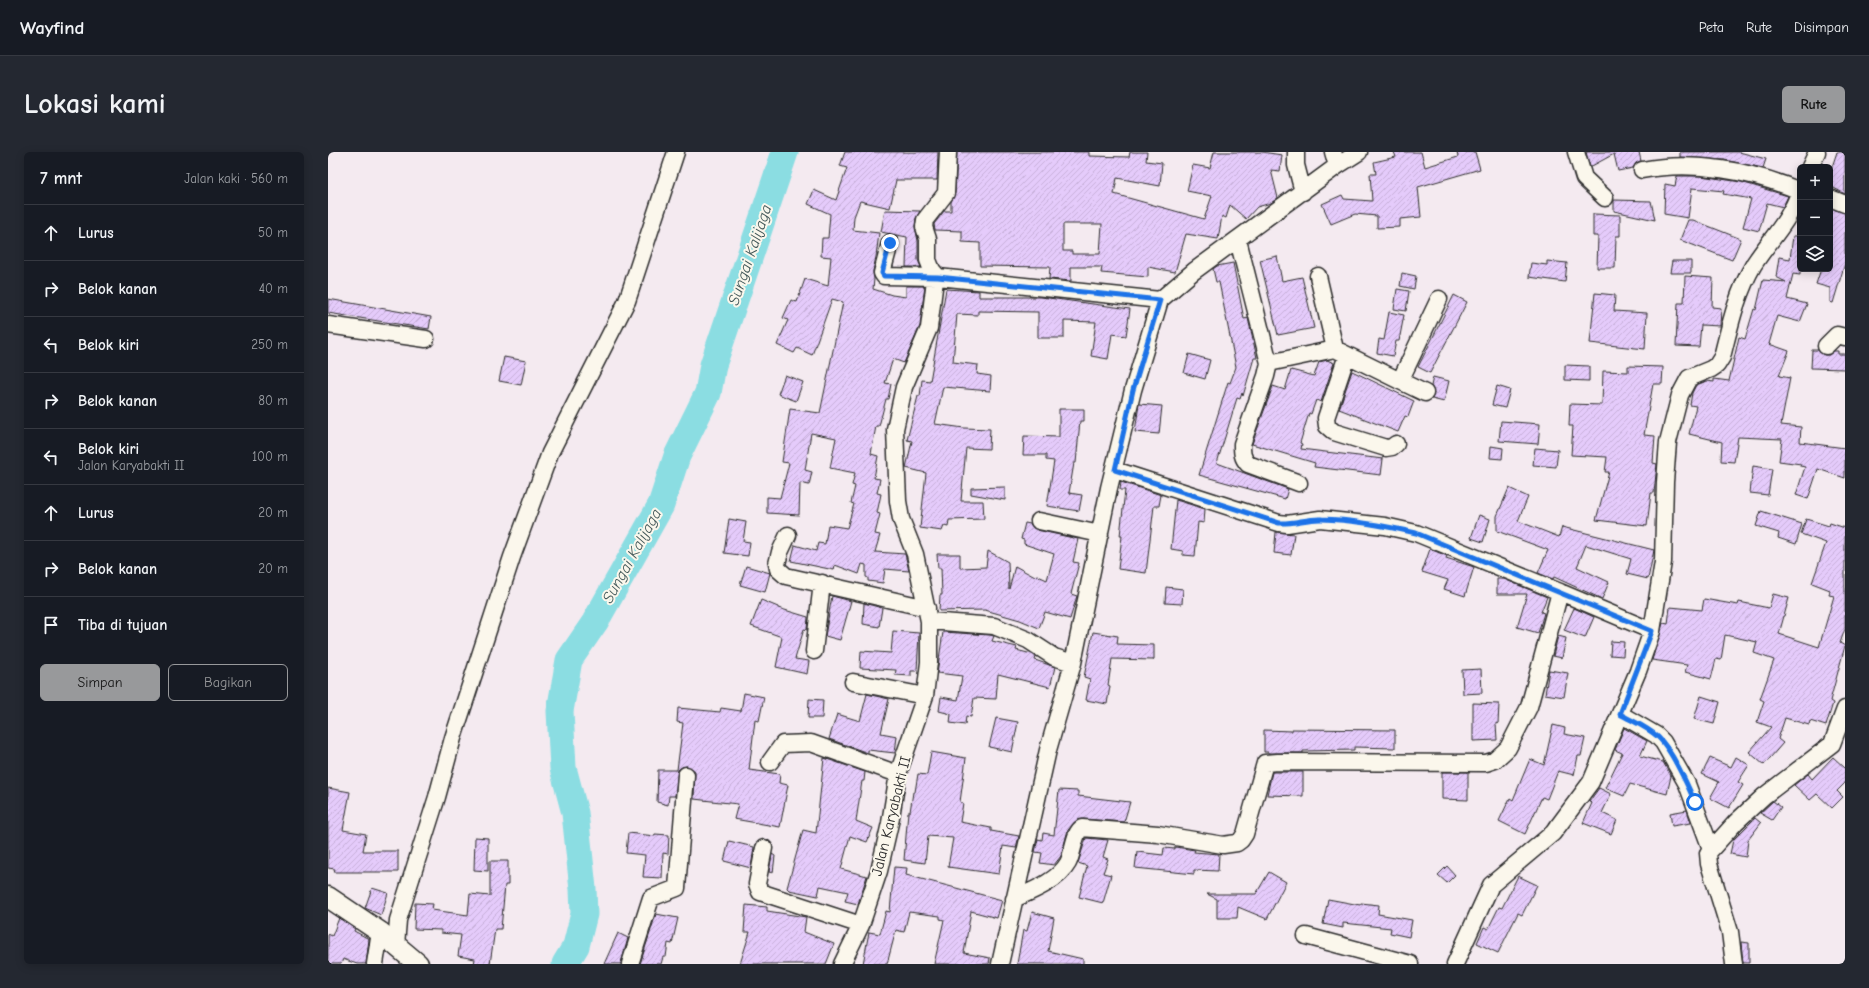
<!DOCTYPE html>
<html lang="id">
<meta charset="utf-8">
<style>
body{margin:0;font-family:"Comic Neue",sans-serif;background:#242831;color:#f1f3f6}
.controls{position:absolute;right:12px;top:12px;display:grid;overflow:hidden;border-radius:6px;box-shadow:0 2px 10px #0003}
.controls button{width:36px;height:36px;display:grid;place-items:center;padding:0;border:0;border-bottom:1px solid #363941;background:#171b24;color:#f1f3f6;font:20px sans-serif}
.stop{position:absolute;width:12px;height:12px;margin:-9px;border:3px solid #1a73e8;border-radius:50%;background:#fff}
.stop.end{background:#1a73e8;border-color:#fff;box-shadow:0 1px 4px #0008}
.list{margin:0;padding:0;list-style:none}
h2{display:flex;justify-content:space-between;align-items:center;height:52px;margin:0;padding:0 16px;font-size:17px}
h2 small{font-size:13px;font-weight:400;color:#9ea1a6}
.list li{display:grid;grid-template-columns:26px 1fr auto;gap:12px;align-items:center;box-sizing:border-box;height:56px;padding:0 16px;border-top:1px solid #363941}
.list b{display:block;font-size:15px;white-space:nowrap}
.list p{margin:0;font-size:13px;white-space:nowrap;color:#9ea1a6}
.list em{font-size:13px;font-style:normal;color:#9ea1a6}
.actions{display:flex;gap:8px;padding:12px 16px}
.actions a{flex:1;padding:9px 0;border:1px solid #98999b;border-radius:6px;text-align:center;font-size:14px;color:#98999b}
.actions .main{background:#98999b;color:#111}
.icon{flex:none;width:22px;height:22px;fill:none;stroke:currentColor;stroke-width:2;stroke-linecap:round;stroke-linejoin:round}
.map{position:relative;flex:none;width:1517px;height:812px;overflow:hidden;border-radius:6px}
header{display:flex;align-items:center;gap:24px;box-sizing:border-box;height:56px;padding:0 20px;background:#171b24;border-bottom:1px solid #363941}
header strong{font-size:19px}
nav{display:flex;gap:22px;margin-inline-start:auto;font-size:14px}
.intro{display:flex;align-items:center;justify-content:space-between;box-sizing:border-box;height:96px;padding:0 24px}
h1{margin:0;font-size:28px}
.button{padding:10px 18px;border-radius:6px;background:#98999b;color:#111;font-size:14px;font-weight:700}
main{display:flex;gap:24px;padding:0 24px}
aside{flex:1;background:#171b24;border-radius:6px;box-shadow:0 2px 10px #0003}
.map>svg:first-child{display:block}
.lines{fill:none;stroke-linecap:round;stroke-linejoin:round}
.river{stroke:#8bdde2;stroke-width:27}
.building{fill:url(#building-hatch);stroke:#2b2b2b;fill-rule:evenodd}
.minor-casing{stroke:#2b2b2b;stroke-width:19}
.tertiary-casing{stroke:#2b2b2b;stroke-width:23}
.minor{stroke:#fbf7ec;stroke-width:16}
.tertiary{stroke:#fbf7ec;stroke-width:20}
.route{stroke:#1a73e8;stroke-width:5}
.labels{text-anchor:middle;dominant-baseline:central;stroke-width:4;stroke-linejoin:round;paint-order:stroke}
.street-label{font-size:15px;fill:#2b2b2b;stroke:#fbf7ec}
.water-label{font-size:16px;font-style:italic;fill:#435859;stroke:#fbf7ec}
</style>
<header>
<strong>Wayfind</strong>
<nav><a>Peta</a><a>Rute</a><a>Disimpan</a></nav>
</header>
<div class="intro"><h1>Lokasi kami</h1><a class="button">Rute</a></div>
<main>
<aside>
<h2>7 mnt<small>Jalan kaki · 560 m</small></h2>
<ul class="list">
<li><svg class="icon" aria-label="ahead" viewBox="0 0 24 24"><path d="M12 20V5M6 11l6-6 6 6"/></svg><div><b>Lurus</b></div><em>50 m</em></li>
<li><svg class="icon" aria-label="right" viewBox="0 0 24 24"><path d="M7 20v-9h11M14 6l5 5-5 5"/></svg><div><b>Belok kanan</b></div><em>40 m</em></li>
<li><svg class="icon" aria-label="left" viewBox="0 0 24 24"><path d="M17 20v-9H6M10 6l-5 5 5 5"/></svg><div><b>Belok kiri</b></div><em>250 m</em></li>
<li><svg class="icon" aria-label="right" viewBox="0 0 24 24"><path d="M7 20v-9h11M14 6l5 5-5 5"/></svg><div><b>Belok kanan</b></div><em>80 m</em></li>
<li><svg class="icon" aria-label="left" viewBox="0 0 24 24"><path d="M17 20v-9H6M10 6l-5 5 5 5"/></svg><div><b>Belok kiri</b><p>Jalan Karyabakti II</p></div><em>100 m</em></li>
<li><svg class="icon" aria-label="ahead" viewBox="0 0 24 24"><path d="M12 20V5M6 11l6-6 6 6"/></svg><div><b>Lurus</b></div><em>20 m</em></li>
<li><svg class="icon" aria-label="right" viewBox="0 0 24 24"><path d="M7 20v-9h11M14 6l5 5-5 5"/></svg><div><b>Belok kanan</b></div><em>20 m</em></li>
<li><svg class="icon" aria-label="arrive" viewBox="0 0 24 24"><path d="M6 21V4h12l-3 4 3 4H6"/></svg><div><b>Tiba di tujuan</b></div></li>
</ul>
<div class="actions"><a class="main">Simpan</a><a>Bagikan</a></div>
</aside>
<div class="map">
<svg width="1517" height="812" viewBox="0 0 1517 812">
<defs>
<pattern id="building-hatch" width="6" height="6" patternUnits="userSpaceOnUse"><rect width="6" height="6" fill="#e5cbfb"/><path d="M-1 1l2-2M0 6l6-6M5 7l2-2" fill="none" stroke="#c5aed7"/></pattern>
</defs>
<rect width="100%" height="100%" fill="#f4eaf0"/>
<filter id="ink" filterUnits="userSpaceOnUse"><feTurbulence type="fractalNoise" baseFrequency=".025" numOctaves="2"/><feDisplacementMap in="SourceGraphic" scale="8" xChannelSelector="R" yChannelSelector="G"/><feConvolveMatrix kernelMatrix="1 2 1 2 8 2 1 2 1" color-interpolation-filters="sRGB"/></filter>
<g filter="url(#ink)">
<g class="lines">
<path class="river" d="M237,812L248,794L256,762L255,737L247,661L235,616L232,559L241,508L267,470L333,353L349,304L380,241L385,213L457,0"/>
</g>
<path class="building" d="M517,0H610L609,28H568L562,56L532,49L526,65L525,78L551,81L548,105L545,119L546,127L545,137L564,143L578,145V134H597L592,174L576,211L565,207L557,231L563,232L560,247H558L551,274H548L543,302L550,304L546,326L552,327L549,341L553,342L549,361L552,362L547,382L552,383L547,400L577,402L581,419L557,417L555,431L540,429V426L538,425V413L534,412L531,422L507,413L506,418L463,409L467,393L488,399L490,391L497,392L500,373L519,376L526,352L523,351L527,334L524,333L527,321L502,316L508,286L483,281L477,318L484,320L481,333L472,331L471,363L439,361V345L452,346L461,311L454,310L462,257L492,261L515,150L504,147L484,203L469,196L466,201L449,193L460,168L455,166L463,148L469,150L477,127L500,134L503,105L493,104L494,86H500L502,62L480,52L486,38L508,48L519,16L512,14Z
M629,0H761V4L801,5L802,0H819L818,9L834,11L832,34L789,26L786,42L876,67L884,44L859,39L865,13L882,16L886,0H934L954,3L952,19L943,18L950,46L943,51L929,55L918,67L902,53L898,66L894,64L890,87L858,82L847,120L820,115V125L773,121L774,115H743V129L721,127L722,115L652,114V91L634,90V79L607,78L606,72L616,59H623V50L627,41ZM735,72H774L772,102H744V99H735Z
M1066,0H1093L1097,15L1130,5L1129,0H1147L1152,17L1090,35L1093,65L1072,67V75L1049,76V64L1027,62L1003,72L994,52L1014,43L1016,47L1044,49L1042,22H1048L1046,10L1068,5Z
M1258,0H1311L1313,9L1308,11L1305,16L1290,19L1286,2L1262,15Z
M1352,0H1411L1438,7L1435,16L1396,8L1352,5Z
M1509,0H1517V42L1502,34V21Z
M1349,24H1373L1413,30L1460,44L1455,55L1439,51L1431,79L1415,75L1423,47L1395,42L1396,39L1364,36L1360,66L1336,62L1337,32L1347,34Z
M1286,48L1323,49L1327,68L1286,59Z
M1502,56L1517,61V111L1505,151L1502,150V136L1488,132L1493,117H1502Z
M557,58L592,59L588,66L587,74L590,89V108L593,115H578L579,85L553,80Z
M1265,62L1292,63V84H1288L1287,116H1269L1270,84H1265Z
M1360,68H1365L1413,87L1404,108L1352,88Z
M1465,84H1472V123L1465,122L1459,147L1479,152L1472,170L1449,164L1441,192L1461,199L1451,224L1462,226L1453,273L1473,275L1472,290L1517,296V326L1490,317L1480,347L1468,343L1477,315L1472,314L1473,312L1451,309L1454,287L1410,285L1406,310L1393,309L1394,290L1361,282L1368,254L1362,253L1364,241L1368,233L1379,229L1386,230V227L1401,229L1411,185L1417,187L1426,157L1428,158L1435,128L1458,130L1448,125L1451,105L1462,107Z
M949,104L954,129L974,125L986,176L950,183L932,108Z
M1219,109L1239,111L1237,130L1201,125L1203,111L1219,113Z
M1344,109H1363V121H1342Z
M905,111L916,167L920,166L929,206H926L915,244L914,241L912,247L909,246L889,311L960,337L957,347L871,323L900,230L902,231L908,215L891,130H888L885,117L889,114Z
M1074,121L1088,124L1086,137L1072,134Z
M1357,124L1385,126L1384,155L1393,156L1392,174L1373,173L1371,195L1348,194L1350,151H1356Z
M618,137L651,139V145H713L802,157L798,184L784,182L780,207L763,204L768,170L736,169V186H710V160L650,159V163L629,162L625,210L650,213L649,222L663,224L662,239L615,235L607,272L636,276L662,277L661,297L638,296L633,349H655L656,367L621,368L620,375L616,374L614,379L592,376L598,321L578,316L584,289L579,288L590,244H592L594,228L602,229Z
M1069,137L1081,139L1078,159L1066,157Z
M1267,141L1287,143L1286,159L1319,161L1317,197L1262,191Z
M1126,143L1139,150L1102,221L1090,215Z
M0,147L103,165L101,177L0,161Z
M1061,160L1076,163L1071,189H1068L1065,204L1049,201L1051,187L1056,188Z
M1484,198H1490L1496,203H1501L1506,199H1510V202H1517V217L1483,216Z
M861,202L882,208L877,227L856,221Z
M176,205L198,209L193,233L171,229Z
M999,208L1006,211L993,250L988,248L983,262L981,261L972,291L974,292L973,297L1055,307L1053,323L986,315L987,311L924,292L945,234L957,238L963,218L986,224L991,210Z
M1237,213L1261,214V229L1237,228Z
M1300,214L1335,215L1334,232H1325L1316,283L1327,284L1325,311L1329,312L1326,341H1323L1319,374L1268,368L1281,320H1277L1279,305L1243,303L1245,274H1241L1242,252L1274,253L1275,219L1300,220Z
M1024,219L1086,249L1080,265L1077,264L1070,280L1011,257Z
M457,223L475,230L468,249L450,242Z
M1105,225L1121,229L1116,250L1104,247L1106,241L1103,234Z
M1169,234L1182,238L1177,256L1164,253Z
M811,252L834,254L831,282L807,280Z
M731,257H756V269H752L748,311H746L741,341L754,343L751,359L719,354L726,309L718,308V303H695L696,284L731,285Z
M1173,269L1212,272L1210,292L1171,289Z
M1163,294L1175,296L1174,307L1162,306Z
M1207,296L1230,298L1228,315L1205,313Z
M1425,314L1444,317L1440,343L1422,341Z
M793,330L833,343L831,354H826L818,421L790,417L794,384H792L797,338H792Z
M677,335V348L643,342V336Z
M1181,336L1200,345L1190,369L1231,385L1234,375L1326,398L1320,427L1299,422L1303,407L1258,393L1249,415L1281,430L1274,447L1226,425L1225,427L1210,421L1220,398L1169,379V364Z
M848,348L877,357L876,371L870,370L867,404L855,403V399L843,397Z
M1433,359L1474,372L1468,392L1450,386L1451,381L1428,374Z
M1151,363L1162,367L1155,390L1143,386Z
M401,367L418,370L415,389L422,390L420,404L396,401Z
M1478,367L1501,374L1502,371L1517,376V477L1512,491L1517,494L1502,549L1505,551L1498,574L1482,569L1481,573L1457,566L1450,587L1455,591L1436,613L1421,600L1443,575L1429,570L1436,549L1432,547L1446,508L1426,501L1429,490L1397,483L1393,508L1388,507L1383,527L1357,520L1359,513L1324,508L1335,471L1340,472L1342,455L1374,458L1376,447L1410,453L1411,450L1441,456L1445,442L1461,446L1451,482L1491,495L1506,444L1501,443L1502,438L1484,431L1498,391L1473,382Z
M697,371L702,372L709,378L750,387L745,410L751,411L743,442L749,444L742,467L717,460L711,476L692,468L657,458L611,459L612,443H614L613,416H610L609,402H632V416L658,415L660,399L680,410L681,437L687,414L707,425L708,423L719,428L726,402L696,392V388L693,387Z
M948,380L966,382L963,403L946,401Z
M1102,397L1119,404L1118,406L1146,415L1137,444L1116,437L1120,428L1094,420Z
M418,414L442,421L437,440L412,433Z
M1169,427H1176L1219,445L1213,460L1216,461L1210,481L1189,475L1199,442H1169Z
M838,435L855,437L854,452L837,451Z
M504,444L523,449L512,488L497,484Z
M433,448L450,455V456L480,465L479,478L476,477L467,507L481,509L479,522L448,515L454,485L423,474Z
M536,451L554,456L551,475L535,472Z
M1246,456L1266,465L1257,486L1236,478Z
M565,479L591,481L589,519H583V524L567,523L568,518L532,516L533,499L563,501Z
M615,480L662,483L666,484L664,489L689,495L688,498L704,502L708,505L707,508L727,515L722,535L670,522L668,547L646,546L643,565L638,564L637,573L622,571L623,562L611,559L613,545L630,548L634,524L609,521Z
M765,480L790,484L789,492L826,493V508L784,507L780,533L782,534L779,552L758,548L762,527L756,525Z
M1230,484L1238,486L1234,506L1225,504Z
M1283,489L1296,490L1295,504L1282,503Z
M1153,517L1154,541L1135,542L1134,518Z
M1221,518L1240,521L1236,545L1217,542Z
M416,541L436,545L431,569L427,568L421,618L452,622L451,631L460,633L452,675L406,667L410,652L366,647L367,619L359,614L354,615L350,618L347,644H341L340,653L329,650L330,618H349L355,571L349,570L350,556L392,560L393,556L413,559Z
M539,542L561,547L553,581L569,584L567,601L540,598V601L501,587L509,562L532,569Z
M1373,544L1392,550L1386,572L1366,567Z
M481,547L495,548L494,566H480Z
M1145,551L1171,552L1170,572L1168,571L1169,588L1145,589Z
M668,566L690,570L684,600L661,595Z
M1225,573L1237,576L1236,582L1257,586L1253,604H1250L1246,623L1230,619L1219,647L1214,645L1197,682L1171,669L1182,646L1185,648L1202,607L1216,613Z
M1296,576L1319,589L1312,604L1335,610L1343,624L1339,642L1302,632L1296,644L1277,636L1294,601L1287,598Z
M964,577L1067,578V596L1026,595V598L975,599V601H940V600H936V578L964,579Z
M603,600L638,606L632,650L635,651L632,670L663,676V679L691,684L688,696L675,694L671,722L620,715L625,686L600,684L597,711L576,708L580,660H582L585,640H587L590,622L599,623Z
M1408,605L1421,613L1410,630L1415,633L1401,656L1382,646L1391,630L1374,622L1382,606L1403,615Z
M1505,605L1517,616V631L1509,639L1515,645L1504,656L1489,642L1482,648L1466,633L1480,622L1484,627Z
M496,606L537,620L536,629H534L528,669L545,676L539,690L522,684L513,717L539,724L530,752L517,749L520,740L492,734L490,744L461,738L459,736L475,678L488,681Z
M944,620H975V644L939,643Z
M1114,620H1140V648L1114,647Z
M0,636L22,640L15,678L38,682L35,699H70V720H6L7,717L0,716Z
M1271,636L1283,642L1274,661L1289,668L1283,682L1255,671L1264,651L1261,650Z
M731,638L750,639V644L802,650L796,670L755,667L748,669L740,678L733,704L726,713L712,711L714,701L707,700L710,687L714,688L715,681L726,683Z
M1445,649L1453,655L1444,668L1432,661Z
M1359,658L1363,671L1344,674L1342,661Z
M1427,666L1433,671L1420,688L1418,705L1402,702L1405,688Z
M300,681L327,684V682L341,683L340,702L335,701L334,726L315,725L317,703L298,701Z
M147,685L160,686V719L146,718Z
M758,686L780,688L775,705L780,707L775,721L783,723L775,751L751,745L759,714L750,711Z
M401,689L426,695L423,716L396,709Z
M847,695L867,698L866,700L891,702L890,719L866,718V722L807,716L809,700L835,703L836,696L847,697Z
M444,702L447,704L445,721L441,720Z
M162,709H180V733H177L173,777H167L162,812H146L147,807L130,804L133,783L113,781V778L86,777L87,751L105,752L104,758L140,763L142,742L162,744Z
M1119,714L1127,723L1119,731L1110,723Z
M566,715L579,716L578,723L674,748L669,766L643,759L636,801L662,806L661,812H606L616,768L612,767V764L581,760L576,780L568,778L559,812H535L541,780L552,782L558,759L562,760Z
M941,720L958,730L939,767L910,755L909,766H889V747L879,742H928Z
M1190,724L1209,733L1194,763L1190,761L1170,801L1149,791L1156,775L1160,777L1171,755L1174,756Z
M44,736L60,741L53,763L37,756Z
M1000,747L1032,753L1033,751L1051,753L1050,762L1084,768L1081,785L1062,781L1063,776L1015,771V776L995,772Z
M418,753L439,755V759L478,765L476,780L506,792L498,812H412L422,780H416Z
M704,760L726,766L720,799L755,807V812H689L695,778L699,779Z
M328,762L350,766L344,792L340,791L338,805H335L333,812H312Z
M11,766L27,777L26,779L41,787L38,812H29L15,807L13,812H0V782L4,784Z
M290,781L300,786L293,812H276Z
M1413,790L1421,791V811H1415Z"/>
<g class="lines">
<defs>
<path id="minor" d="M968,0V13L975,40
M1005,0L1009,14
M1248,0L1256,26L1277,46
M1482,15L1489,0
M1314,18C1366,8 1424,19 1472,39
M1502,46L1517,52
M910,88L941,211L938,224L914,292C914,300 914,306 920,312L971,331
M562,91L554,121L556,124L609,125
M610,125L604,118L600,108V87L596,75L597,68L618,41L620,0
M0,173L98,187
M1498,194L1509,183L1517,185
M1007,197L1072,229L1111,147
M1019,203L998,266L999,274L1006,280L1058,296L1064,295L1068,292
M941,211L1007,197L990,124
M1072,229L1097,241
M787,318L951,371L959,372L992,367L1057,374L1088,381L1232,440
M711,369L772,382
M460,383L452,400L449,412L450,417L458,424L599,456
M601,469L666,474L700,488L726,505L745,511
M486,499L494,431
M525,530L597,544
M1292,562L1328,583L1335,590L1359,632L1383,697
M442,610L455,592L483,591L570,622
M436,696L429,732L432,740L533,773
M686,747C704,739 730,729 740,711C745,702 746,680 754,676L830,682L895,693L909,691L913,688L917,682L937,611L950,610L1158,611L1167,608L1180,596L1201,555L1232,440L1324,479
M978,784L1082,812
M68,793L70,768L109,645L125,586L184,405L222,301L299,149L348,0
M47,812L52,780
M302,812L323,746L349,736L358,623
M514,812L533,773L551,719L562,671L570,622L597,544L601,510V469L587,402L573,367L570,349L567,277L576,235L601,176L607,128L610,125L832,148
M672,812L720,598L745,511L781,336L805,238L832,148L866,119L1009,14L1031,0
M1127,812L1163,733L1225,681L1263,630L1310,519L1324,479L1335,410L1337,330L1340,290L1352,243L1361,226L1383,217L1389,213L1394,205C1402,173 1409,141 1426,112C1443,86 1460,71 1472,40
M1406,812L1402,780L1381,712L1380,701L1408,670L1436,644L1504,592L1517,557"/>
<path id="tertiary" d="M0,745L52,780L90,812"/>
</defs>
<use href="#minor" class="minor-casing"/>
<use href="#tertiary" class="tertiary-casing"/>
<use href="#minor" class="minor"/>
<use href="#tertiary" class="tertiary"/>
</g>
</g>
<g class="lines" filter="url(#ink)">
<path class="route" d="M562,91L554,121L556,124L610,125L832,148L805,238L787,318L951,371C966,372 980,366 994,367C1025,368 1058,374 1088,381L1324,479L1292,562C1304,569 1319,575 1330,585C1344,598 1359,632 1367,650"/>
</g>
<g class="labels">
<g class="street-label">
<text transform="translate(563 664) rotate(-76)">Jalan Karyabakti II</text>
</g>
<g class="water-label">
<text transform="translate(422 103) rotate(-71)">Sungai Kalijaga</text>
<text transform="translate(304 404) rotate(-61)">Sungai Kalijaga</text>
</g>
</g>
</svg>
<div class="controls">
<button>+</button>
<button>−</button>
<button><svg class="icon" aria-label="layers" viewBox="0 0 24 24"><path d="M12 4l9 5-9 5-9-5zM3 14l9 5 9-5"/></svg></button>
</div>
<div class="stop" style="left:1367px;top:650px"></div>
<div class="stop end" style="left:562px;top:91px"></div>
</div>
</main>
